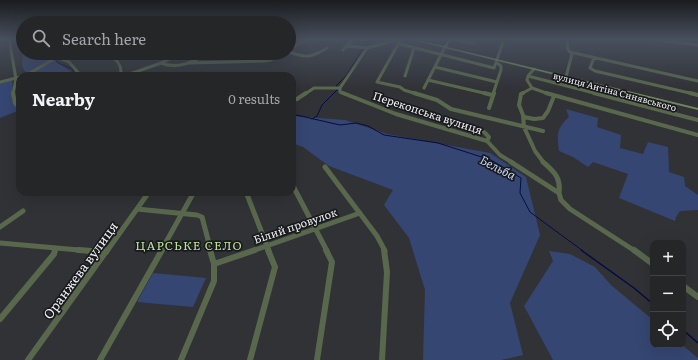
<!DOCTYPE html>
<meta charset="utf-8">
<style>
body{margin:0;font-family:Literata,serif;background:#303234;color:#f1f3f6}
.controls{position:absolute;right:12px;bottom:12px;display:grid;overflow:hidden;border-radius:8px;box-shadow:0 4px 16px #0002}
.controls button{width:36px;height:36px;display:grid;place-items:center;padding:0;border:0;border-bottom:1px solid #414345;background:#242628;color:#f1f3f6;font:20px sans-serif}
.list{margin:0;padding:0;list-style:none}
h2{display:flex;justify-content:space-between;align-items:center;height:52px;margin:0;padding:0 16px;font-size:17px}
h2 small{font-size:13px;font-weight:400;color:#a3a5a8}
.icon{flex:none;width:22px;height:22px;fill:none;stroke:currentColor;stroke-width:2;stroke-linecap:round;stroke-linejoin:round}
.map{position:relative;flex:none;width:698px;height:360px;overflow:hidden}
.search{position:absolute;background:#242628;box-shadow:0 4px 16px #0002;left:16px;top:16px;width:280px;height:44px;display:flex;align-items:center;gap:10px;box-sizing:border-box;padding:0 14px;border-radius:22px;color:#a3a5a8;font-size:15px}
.panel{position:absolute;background:#242628;box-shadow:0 4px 16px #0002;left:16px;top:72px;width:280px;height:124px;border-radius:12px}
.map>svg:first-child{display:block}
.green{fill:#354672}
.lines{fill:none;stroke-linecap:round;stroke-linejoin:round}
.stream-far1{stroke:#050c45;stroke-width:1}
.stream{stroke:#050c45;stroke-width:1.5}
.street-far3{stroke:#59684c;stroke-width:3}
.street-far2{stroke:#59684c;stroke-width:4}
.street-far1{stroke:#59684c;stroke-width:5}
.street{stroke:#59684c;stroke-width:6}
.secondary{fill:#6e8659;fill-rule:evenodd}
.labels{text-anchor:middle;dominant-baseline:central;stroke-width:3.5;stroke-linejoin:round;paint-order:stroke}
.far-street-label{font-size:9px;fill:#eeeff2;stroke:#191a1c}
.street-label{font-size:11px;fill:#eeeff2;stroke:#191a1c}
.water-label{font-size:12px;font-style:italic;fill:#c4d3f8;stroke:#191a1c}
.neighbourhood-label{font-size:12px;letter-spacing:1px;fill:#bce19c;stroke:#191a1c}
.near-street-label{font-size:13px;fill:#eeeff2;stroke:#191a1c}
</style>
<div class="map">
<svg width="698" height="360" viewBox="0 0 698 360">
<rect width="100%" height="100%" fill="#303236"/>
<path class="green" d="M23,53H44L77,76H49L48,75L27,76L22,65Z
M12,80L14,95L20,110L0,118V83Z
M566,109L598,118L597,127L621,135L620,148L643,154L648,142L668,147L669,172L684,177L685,186L698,195V210L680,211L676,217L675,221L619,198L628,174L593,162L588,167L573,157L559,151C557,136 556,128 569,117Z
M292,116L345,120L387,134L490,153L526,177L540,235L510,303L523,355L501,360H423L425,290L409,238L384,205L393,190L329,166L303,147L292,143Z
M549,251L570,254L595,267L611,285L653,320V345H682L698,358V360H553L524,306L553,261Z
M153,273L206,278L193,307L137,302Z"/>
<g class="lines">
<path class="stream-far1" d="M365,47L369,39
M40,53L41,55L52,58
M55,59L58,63L73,69L74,76
M292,114L340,125L356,123L368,126L384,135L438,143L491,160L521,178L520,193L530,212L583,251
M312,119L317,116L322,105L337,90L336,86L346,76L363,49"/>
<path class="stream" d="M581,250L634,288L653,304
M683,330L698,343"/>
<path class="street-far3" d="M9,39L16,79
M401,39L377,82L400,87L404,90L417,94
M449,39L473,43L476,39
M649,39L698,45
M336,42L341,39
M400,44L494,68L504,39
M347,46L367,48L401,39
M289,49L308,39
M343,50L353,39
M289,52C306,58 311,58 327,48
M570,52L698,81
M50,53L60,55
M104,53C114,58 121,61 121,73L125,76
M149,53L167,60
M250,53L270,59
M57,57L69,62L81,76
M594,58L590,68L595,71L694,94
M65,60L86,53
M161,63C179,70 194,61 210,53
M189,63L264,61L271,60L282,53
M435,67L497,82
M25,76L64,53
M124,76L161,63L183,53
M405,76L414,48
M528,76L527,80L532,88L549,94
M528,76L598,94
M528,76L534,69
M566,77L572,54L568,50L567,39
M428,80L488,94
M0,82L20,77
M424,88L445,47
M13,94L16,79
M305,94L314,88H340
M345,94L340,92V88L367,48
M493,94L501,70V66L497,63
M521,94L532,88"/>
<path class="street-far2" d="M13,93L15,103L20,109
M343,93L396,114L487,141L500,155L513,163
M414,93L437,100L451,109L543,131
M484,93L492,95
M523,93L521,94L519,105L523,115L524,127L535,151L544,163
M546,93L698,135
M594,93L698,120
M690,93L698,95
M292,100L297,99L306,93
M489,108L494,93
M524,117L534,119L543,118L548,111L554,96
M484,132L489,137L487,141"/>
<path class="street-far1" d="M511,162L559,193L561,200L570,209L635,251
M543,162C554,172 561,177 559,193
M325,167L377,236L385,251
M292,184L327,251
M246,192L269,251
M137,209L197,215L202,217L211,251
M0,227L23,211
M0,243L90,251
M55,251V248
M107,251L149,192
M161,251L194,192
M252,251L360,213"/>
<path class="street" d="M78,250L106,252
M634,250L653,264
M214,264L255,250
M683,286L698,297
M0,319L54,254L55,250
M28,360L107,250
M100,360L162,250
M181,360L214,281V264L210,250
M250,360L275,267L268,250
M317,360L332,262L326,250
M382,360L387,272L384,250"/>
<path class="secondary" d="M408,39H412L444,46L448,39H450L447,47L698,108V110Z"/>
</g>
<linearGradient id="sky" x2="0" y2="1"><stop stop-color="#1a1c1e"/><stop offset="0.44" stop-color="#484f5d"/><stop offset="1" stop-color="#484f5d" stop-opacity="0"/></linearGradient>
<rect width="698" height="89" fill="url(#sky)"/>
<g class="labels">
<g class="far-street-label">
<text transform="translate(615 91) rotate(15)">вулиця Антіна Синявського</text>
</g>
<g class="street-label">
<text transform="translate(428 112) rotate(18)">Перекопська вулиця</text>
<text transform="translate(295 225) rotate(-19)">Білий провулок</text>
</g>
<g class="water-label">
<text transform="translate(498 167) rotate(27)">Бельба</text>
</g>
<g class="neighbourhood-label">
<text x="189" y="245">ЦАРСЬКЕ СЕЛО</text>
</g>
<g class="near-street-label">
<text transform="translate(80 270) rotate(-54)">Оранжева вулиця</text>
</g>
</g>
</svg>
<div class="controls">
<button>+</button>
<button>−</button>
<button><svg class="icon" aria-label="locate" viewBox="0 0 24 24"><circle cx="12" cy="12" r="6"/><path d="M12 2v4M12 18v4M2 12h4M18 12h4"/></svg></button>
</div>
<div class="search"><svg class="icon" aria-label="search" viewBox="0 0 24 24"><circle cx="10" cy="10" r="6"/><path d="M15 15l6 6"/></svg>Search here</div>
<section class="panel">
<h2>Nearby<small>0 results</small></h2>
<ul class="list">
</ul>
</section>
</div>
